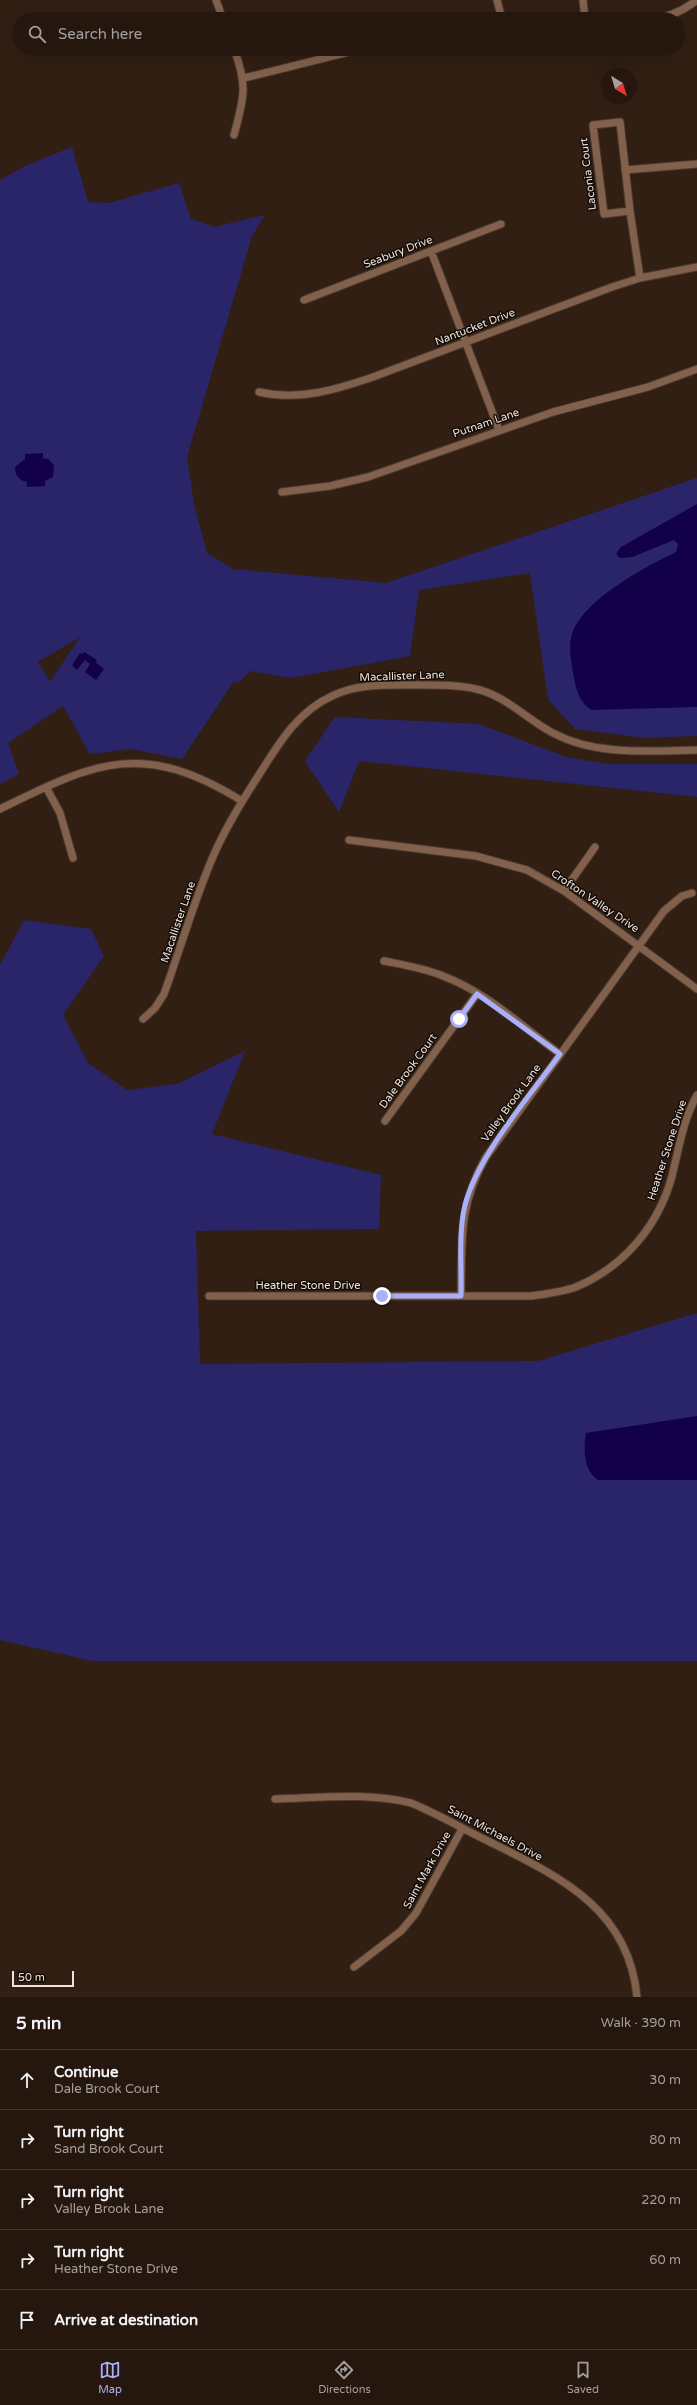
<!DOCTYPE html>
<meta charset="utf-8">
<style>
body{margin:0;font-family:"Varela Round",sans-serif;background:#2e2017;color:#f1f3f6}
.compass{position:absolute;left:601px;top:68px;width:36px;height:36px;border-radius:50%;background:#26170e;box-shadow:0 4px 16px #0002;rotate:142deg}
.scale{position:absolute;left:12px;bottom:10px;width:62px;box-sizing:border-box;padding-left:4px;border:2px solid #f0e2db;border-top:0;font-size:11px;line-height:14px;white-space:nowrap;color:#f0e2db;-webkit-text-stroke:3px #130b06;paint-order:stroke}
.stop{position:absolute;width:12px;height:12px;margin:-9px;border:3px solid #aaaffb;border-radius:50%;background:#fff}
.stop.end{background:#aaaffb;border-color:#fff;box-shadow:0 1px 4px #0008}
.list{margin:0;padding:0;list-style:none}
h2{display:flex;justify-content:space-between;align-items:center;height:52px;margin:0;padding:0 16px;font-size:17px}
h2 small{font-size:13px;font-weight:400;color:#a49f9e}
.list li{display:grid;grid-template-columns:26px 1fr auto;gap:12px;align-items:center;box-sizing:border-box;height:60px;padding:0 16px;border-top:1px solid #42362e}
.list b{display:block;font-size:15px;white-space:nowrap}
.list p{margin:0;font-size:13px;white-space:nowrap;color:#a49f9e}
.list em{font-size:13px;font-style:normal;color:#a49f9e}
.icon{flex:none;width:22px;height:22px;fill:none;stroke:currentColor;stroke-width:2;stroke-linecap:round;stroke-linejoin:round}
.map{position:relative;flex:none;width:697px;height:1997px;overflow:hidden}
.search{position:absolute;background:#26170e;box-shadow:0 4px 16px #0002;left:12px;right:12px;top:12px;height:44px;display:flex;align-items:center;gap:10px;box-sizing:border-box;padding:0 14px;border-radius:22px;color:#a49f9e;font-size:15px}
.sheet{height:352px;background:#26170e}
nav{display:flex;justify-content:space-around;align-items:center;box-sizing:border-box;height:56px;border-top:1px solid #42362e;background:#26170e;font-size:11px;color:#a49f9e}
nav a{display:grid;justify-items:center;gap:2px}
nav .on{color:#aaaffb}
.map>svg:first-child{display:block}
.green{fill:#2a2569;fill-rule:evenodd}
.water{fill:#120048}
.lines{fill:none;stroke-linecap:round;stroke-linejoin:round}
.street-casing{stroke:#4d3a2f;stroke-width:9}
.street{stroke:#82614c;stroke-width:7}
.route{stroke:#aaaffb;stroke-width:5}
.labels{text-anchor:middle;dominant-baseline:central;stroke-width:3;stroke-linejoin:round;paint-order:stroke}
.street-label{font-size:11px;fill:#f0e2db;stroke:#130b06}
</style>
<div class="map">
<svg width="697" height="1997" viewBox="0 0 697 1997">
<rect width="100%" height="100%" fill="#321f13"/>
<path class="green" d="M72,147L88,202L109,203L179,183L191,219L214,227L265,215L252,236L187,457L194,504L207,553L233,569L386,583L697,478V736L645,738L575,729L548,699L530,573L419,590L410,656L291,678L251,671L238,683L234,681L182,759L131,749L90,754L63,706L8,743L19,774L0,784V180L25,166ZM80,637L50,682L38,662Z
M335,717L479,724L566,757L609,764H697V797L359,761L339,812L305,761Z
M24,920L91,929L104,956L63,1015L88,1063L127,1090L177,1084L245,1051L212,1134L381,1175L379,1229L196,1231L200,1364L538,1361L697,1313V1661H92L0,1640V965Z"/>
<path class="water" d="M43,453V458L48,459L54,465L53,477L45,481V486L27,487V482C18,480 15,475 15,467L25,459V454Z
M697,504V707L592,710C578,702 576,688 573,673C571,660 568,647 572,634C583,600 645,567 676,552L678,544L674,540L632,557L620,558L616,554L621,547Z
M84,652L97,660L96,663L104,669L96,680L85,672L90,664L85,660L77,670L72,665L80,653L83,654Z
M697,1416V1480H598C584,1472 583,1449 586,1433Z"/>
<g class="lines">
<defs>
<path id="street" d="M216,0L223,19
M497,0L502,19
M583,0L585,19
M649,19C667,18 683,11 697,0
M234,49C248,86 244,98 234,135
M244,78L361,49
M625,170L697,164
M630,211L620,122L593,125L604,214L630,211L640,278
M431,251L499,430
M304,300L501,224
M259,392C299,401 335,390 373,377L612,287L640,278L697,267
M282,492L330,486L368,477L553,412L648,387L697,369
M46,787L60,813L73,858
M0,809C97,761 143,740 242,801
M349,840L476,856L527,870L564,891L697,989
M564,891L595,847
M384,961C404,965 424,968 443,976C486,992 523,1027 560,1054
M143,1019L155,1008L164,994C180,950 194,901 212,859C225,828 244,798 262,770C281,740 299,711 332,696C356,684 384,685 411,685C434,685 458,684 480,690C508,698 528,720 553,733C596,756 649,751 697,750
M385,1121L477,994
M209,1296H531C546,1294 562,1292 576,1287C624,1267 659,1225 672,1176C679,1148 683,1120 697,1095
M461,1296C462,1241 458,1206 486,1157L664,911L682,896L692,893
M275,1799C319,1798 367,1792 411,1803C438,1814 463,1829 490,1842C560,1877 629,1909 637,1997
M354,1967L401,1931L416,1913L462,1829"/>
</defs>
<use href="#street" class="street-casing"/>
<use href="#street" class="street"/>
</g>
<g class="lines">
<path class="route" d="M382,1296H461C462,1267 458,1234 465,1205C478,1155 529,1097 560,1054L477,994L459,1019"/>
</g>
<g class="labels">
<g class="street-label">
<text transform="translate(588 174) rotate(-97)">Laconia Court</text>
<text transform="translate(398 252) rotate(-21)">Seabury Drive</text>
<text transform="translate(475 327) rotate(-21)">Nantucket Drive</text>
<text transform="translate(486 423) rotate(-19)">Putnam Lane</text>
<text transform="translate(402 676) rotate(-2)">Macallister Lane</text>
<text transform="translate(595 901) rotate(34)">Crofton Valley Drive</text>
<text transform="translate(178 922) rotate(-71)">Macallister Lane</text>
<text transform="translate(408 1071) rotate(-54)">Dale Brook Court</text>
<text transform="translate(511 1103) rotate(-54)">Valley Brook Lane</text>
<text transform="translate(667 1150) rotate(-72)">Heather Stone Drive</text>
<text x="308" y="1285">Heather Stone Drive</text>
<text transform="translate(495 1833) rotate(28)">Saint Michaels Drive</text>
<text transform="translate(427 1870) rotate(-61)">Saint Mark Drive</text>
</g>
</g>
</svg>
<svg class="compass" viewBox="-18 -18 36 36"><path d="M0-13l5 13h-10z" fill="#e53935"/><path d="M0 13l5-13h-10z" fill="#a49f9e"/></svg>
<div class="scale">50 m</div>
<div class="stop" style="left:459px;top:1019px"></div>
<div class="stop end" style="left:382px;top:1296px"></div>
<div class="search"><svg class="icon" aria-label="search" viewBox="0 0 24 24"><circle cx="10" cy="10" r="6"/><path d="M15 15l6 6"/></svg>Search here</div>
</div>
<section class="sheet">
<h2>5 min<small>Walk · 390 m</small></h2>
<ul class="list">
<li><svg class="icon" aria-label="ahead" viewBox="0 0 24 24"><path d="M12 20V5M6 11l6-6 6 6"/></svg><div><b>Continue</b><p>Dale Brook Court</p></div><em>30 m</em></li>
<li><svg class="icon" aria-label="right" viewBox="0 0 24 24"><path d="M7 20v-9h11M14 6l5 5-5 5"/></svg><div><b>Turn right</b><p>Sand Brook Court</p></div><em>80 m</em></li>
<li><svg class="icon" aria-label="right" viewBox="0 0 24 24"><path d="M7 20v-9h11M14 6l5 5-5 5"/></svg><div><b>Turn right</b><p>Valley Brook Lane</p></div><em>220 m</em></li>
<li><svg class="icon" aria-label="right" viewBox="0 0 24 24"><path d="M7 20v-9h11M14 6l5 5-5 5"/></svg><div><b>Turn right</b><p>Heather Stone Drive</p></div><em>60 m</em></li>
<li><svg class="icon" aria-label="arrive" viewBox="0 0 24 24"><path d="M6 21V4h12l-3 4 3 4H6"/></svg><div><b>Arrive at destination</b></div></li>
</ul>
</section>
<nav>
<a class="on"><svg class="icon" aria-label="map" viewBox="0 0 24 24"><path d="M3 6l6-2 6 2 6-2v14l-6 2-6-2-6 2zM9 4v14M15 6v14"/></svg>Map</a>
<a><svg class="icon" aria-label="directions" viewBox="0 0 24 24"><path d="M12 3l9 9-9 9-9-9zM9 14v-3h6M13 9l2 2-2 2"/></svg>Directions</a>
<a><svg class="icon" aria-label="saved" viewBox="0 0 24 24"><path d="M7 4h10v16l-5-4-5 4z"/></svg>Saved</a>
</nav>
